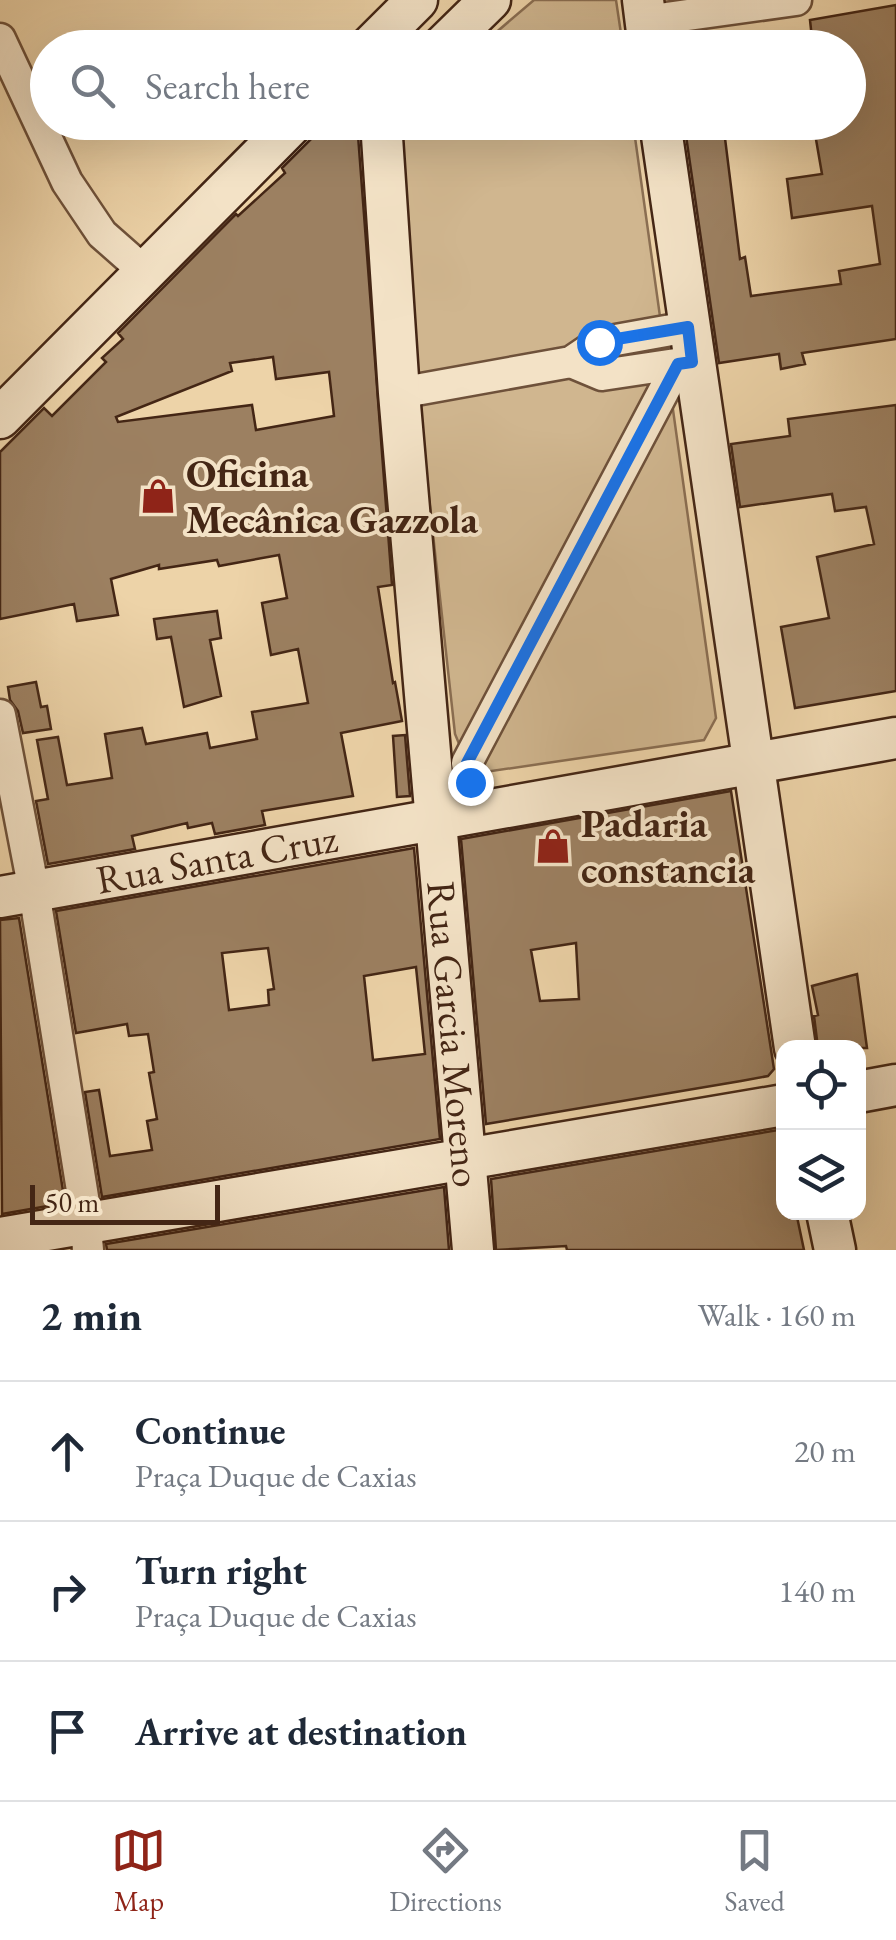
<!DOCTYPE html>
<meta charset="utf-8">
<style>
body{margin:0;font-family:"EB Garamond",serif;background:#f6f6f7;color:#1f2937}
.controls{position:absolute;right:30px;bottom:30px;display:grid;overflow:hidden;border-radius:20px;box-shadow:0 10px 40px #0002}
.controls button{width:90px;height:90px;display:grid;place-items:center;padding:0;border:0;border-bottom:2px solid #e0e1e3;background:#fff;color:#1f2937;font:50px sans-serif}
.scale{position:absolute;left:30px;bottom:25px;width:190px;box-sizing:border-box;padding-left:10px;border:5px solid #442615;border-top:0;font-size:28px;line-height:35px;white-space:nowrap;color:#442615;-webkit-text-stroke:8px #f3e2c6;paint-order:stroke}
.stop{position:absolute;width:30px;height:30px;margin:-22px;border:8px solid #1a73e8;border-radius:50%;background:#fff}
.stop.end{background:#1a73e8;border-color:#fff;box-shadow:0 2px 10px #0008}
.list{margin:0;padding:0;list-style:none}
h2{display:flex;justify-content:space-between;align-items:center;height:130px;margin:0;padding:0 40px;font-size:42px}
h2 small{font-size:32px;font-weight:400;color:#747a83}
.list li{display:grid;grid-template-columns:65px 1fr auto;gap:30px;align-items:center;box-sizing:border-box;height:140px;padding:0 40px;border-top:2px solid #e0e1e3}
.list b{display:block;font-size:38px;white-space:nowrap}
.list p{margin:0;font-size:32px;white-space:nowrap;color:#747a83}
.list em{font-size:32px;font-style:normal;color:#747a83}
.icon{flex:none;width:55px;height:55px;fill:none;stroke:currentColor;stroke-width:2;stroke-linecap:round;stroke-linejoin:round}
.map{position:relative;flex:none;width:896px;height:1250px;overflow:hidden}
.search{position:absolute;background:#fff;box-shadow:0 10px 40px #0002;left:30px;right:30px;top:30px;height:110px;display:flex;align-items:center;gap:25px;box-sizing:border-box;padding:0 35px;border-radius:55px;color:#747a83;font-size:38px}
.sheet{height:550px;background:#fff}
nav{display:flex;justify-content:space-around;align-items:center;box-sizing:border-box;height:140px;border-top:2px solid #e0e1e3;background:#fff;font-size:28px;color:#747a83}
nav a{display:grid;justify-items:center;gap:5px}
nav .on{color:#8f2418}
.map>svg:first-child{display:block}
.green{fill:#d0b68f;stroke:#8a6e52;stroke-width:2.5}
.building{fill:#9c8061;stroke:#442615;stroke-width:2.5;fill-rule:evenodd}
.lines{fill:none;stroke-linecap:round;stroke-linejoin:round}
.street-casing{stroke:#6e513a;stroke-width:35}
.secondary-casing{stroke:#442615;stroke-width:45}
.street{stroke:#f3e2c6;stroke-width:30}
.secondary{stroke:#f3e2c6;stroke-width:40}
.route{stroke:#1a73e8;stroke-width:12}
.labels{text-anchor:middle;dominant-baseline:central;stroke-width:8;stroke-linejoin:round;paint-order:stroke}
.poi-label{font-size:40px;font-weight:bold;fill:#442615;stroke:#f3e2c6;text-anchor:start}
.street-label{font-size:40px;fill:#442615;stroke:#f3e2c6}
</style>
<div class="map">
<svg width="896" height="1250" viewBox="0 0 896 1250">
<rect width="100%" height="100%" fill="#edd3a8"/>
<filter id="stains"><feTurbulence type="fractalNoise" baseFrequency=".002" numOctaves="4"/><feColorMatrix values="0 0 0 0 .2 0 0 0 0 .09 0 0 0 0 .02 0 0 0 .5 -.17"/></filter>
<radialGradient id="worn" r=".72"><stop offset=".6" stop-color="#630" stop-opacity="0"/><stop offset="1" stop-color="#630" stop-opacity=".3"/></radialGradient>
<path class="green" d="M534,0H616L623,47H479Z
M399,123H633L716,718L704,740L485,772L467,763L455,734L421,425Z"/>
<path class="building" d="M896,5V339L802,353L805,364L781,369L779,354L719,363L684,122H723L740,259L745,257L751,296L841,284L839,271L880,264L872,206L792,218L787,179L822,174L813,122H848V48H813L810,20Z
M328,122H357L392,585L378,587L393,683L395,682L402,721L341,733L353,796L262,811L265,825L215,834L212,823L188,828L187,823L132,836L135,849L48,864L36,801L48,799L37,740L58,737L67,785L112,778L105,734L142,728L146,744L207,733L210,748L257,739L252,712L308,703L298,649L271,655L262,603L287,598L279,555L219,566L217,560L159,569V565L111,579L118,615L77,621L74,604L0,619V452L44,408L52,416L106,362L102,358L123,339L118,333L236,214L238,216L285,173L282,168ZM273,357L276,379L329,372L334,416L256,430L252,405L118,422L116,417L232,371L230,363Z
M896,405V691L795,708L781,627L829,618L817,557L874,544L866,507L835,511L832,494L740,507L731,444L790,436L788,419Z
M217,611L221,638L210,640L221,696L184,707L171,637L157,639L154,619Z
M36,682L41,707L47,706L51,729L23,733L18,711L10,700L8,687Z
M405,735L410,796L397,797L393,736Z
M731,791L774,1069L768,1076L741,1081L486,1124L461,839ZM576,943L579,999L540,1001L531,950Z
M414,848L440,1139L102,1197L85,1092L99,1090L110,1156L152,1150L147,1121L157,1119L149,1073L154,1072L148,1034L129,1036L127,1024L76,1033L56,911ZM268,948L274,989L268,990L269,1005L229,1010L222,953ZM416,967L425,1054L373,1060L364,976Z
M19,918L65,1203L2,1214L0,920Z
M857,974L867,1048H818L814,1016L818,1015L812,986Z
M784,1129V1212H796L804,1250H567L566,1246L496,1250L491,1179Z
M444,1187L449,1250H107L106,1244Z"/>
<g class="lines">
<defs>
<path id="street" d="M645,21L796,0
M0,39L67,182L102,234L144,271
M571,362L602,375L689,362
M399,393L571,362L599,343L688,327
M0,715L34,891L84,1203L88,1250
M486,810L470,782L467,763L678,364"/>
<g id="secondary">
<path d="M643,0L649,48"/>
<path d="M369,48L417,0"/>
<path d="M441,48L490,0"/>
<path id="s1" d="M381,122L399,393L473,1250"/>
<path d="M660,122L795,1048"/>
<path d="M0,418L294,122"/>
<path id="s2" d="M0,897L896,738"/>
<path d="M858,1092L896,1085"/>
<path d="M827,1212L835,1250"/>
<path d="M0,1238L784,1105"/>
</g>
</defs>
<use href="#street" class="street-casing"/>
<use href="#secondary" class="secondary-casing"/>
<use href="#street" class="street"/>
<use href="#secondary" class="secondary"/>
</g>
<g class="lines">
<path class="route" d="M470,782L467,763L678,364L692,362L688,327L599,342"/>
</g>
<defs>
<symbol id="shop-bare" viewBox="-9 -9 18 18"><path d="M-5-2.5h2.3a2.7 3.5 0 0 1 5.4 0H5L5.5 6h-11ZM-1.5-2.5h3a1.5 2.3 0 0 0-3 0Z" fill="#8f2418" stroke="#f3e2c6" stroke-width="2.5" paint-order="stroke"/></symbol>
</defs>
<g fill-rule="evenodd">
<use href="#shop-bare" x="133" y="471" width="50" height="50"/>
<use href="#shop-bare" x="528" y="821" width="50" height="50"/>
</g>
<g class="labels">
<g class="poi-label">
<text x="186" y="473">Oficina<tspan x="186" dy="46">Mecânica Gazzola</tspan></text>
<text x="581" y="823">Padaria<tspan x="581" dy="46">constancia</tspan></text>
</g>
<g class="street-label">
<text stroke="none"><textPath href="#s2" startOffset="220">Rua Santa Cruz</textPath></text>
<text stroke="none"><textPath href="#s1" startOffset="915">Rua Garcia Moreno</textPath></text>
</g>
</g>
<rect width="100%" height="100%" filter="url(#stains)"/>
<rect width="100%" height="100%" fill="url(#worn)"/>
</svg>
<div class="controls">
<button><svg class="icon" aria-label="locate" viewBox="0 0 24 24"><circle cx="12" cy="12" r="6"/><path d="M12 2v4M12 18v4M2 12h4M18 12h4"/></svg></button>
<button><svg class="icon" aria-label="layers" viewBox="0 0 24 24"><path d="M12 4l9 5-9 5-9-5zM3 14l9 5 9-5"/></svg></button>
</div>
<div class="scale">50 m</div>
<div class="stop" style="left:599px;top:342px"></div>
<div class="stop end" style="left:470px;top:782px"></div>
<div class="search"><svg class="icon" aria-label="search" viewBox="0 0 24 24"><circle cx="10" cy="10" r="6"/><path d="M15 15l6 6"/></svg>Search here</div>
</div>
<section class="sheet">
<h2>2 min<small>Walk · 160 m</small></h2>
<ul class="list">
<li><svg class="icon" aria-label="ahead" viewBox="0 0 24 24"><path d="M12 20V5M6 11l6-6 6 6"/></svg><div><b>Continue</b><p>Praça Duque de Caxias</p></div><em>20 m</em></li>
<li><svg class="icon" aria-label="right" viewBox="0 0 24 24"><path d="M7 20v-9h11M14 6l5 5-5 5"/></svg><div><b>Turn right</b><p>Praça Duque de Caxias</p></div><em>140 m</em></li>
<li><svg class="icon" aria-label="arrive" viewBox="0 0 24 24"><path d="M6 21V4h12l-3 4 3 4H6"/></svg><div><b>Arrive at destination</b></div></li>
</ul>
</section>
<nav>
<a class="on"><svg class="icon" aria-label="map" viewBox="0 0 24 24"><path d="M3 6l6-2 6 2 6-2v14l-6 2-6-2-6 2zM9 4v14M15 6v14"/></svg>Map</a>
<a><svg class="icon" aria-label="directions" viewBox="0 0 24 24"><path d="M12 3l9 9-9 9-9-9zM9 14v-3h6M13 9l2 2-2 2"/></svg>Directions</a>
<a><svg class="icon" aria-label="saved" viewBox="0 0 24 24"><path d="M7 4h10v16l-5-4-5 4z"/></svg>Saved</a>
</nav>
